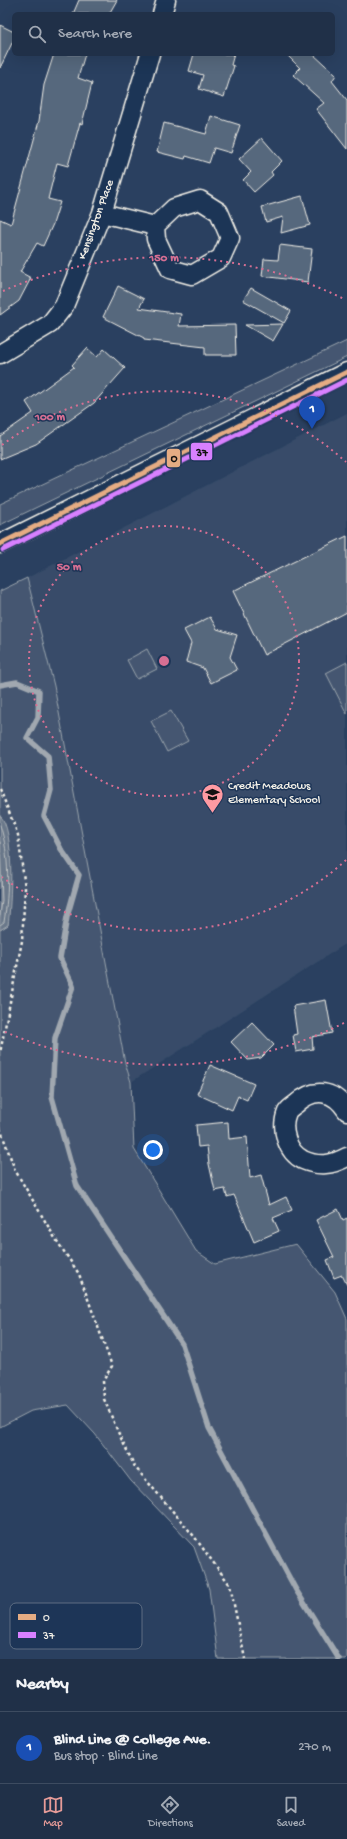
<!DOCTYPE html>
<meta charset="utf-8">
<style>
body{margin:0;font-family:"Gochi Hand",sans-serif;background:#28384f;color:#f1f3f6}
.you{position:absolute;left:153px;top:1150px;width:14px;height:14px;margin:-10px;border:3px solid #fff;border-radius:50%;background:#1a73e8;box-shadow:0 0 0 6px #1a73e833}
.badge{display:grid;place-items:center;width:26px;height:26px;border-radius:50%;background:#e69b98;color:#fff;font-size:13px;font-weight:700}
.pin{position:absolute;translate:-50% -33px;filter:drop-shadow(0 1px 2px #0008)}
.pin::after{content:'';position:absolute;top:21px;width:14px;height:12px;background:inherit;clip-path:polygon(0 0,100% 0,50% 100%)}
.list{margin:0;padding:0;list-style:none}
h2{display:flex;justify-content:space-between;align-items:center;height:52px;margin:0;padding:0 16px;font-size:17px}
h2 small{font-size:13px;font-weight:400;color:#a2a9b4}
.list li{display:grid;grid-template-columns:26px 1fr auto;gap:12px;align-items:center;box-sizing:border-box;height:72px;padding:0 16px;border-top:1px solid #3d4b60}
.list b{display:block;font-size:15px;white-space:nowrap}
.list p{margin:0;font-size:13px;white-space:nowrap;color:#a2a9b4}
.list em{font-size:13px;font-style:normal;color:#a2a9b4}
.icon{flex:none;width:22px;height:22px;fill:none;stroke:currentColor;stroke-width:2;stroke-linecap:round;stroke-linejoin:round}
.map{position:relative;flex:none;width:347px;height:1659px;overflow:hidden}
.search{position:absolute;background:#203048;box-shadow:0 4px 16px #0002;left:12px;right:12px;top:12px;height:44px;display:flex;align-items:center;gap:10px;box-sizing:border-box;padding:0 14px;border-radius:6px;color:#a2a9b4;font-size:15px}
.sheet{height:124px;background:#203048}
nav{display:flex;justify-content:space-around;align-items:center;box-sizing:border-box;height:56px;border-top:1px solid #3d4b60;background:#203048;font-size:11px;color:#a2a9b4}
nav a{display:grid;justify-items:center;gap:2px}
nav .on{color:#e69b98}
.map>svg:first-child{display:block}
.built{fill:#374c69}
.green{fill:#445771;stroke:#9ca4ac}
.water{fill:#6a788a;stroke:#a1a8b0}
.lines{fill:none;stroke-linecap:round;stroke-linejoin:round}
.shore{stroke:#bdc1c2;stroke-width:1}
.stream{stroke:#a1a8b0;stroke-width:5.5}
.building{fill:#56677d;stroke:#f4f1e8}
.minor-casing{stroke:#f4f1e8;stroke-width:21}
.path{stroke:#f4f1e8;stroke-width:2.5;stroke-dasharray:3 3;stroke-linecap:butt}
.minor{stroke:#1d3557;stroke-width:18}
.bus-1-casing{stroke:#1d3557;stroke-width:8}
.bus-2-casing{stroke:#1d3557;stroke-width:8}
.bus-1{stroke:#e5ac83;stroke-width:5}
.bus-2{stroke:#d880ff;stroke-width:5}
.ring{fill:none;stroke:#d66f93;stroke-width:2;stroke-dasharray:2 4}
.labels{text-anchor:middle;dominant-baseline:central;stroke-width:3;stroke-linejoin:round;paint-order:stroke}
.street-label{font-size:12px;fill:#f4f1e8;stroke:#1d3557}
.poi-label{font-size:12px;fill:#f4f1e8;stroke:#1d3557;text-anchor:start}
.key{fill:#1d3557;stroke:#5e6d82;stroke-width:1}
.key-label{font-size:11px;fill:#f4f1e8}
.centre{fill:#d66f93;stroke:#1d3557;stroke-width:2}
.ring-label{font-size:12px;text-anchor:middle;font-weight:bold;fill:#d66f93;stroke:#1d3557;stroke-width:3;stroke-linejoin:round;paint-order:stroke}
.line-badge{stroke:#1d3557;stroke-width:1.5}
.pale-badge-label{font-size:11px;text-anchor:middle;font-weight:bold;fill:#111}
</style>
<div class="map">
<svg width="347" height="1659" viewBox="0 0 347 1659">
<rect width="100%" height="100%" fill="#2a4060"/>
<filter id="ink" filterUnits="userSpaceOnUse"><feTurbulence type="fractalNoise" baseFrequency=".025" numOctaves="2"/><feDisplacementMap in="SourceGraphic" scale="8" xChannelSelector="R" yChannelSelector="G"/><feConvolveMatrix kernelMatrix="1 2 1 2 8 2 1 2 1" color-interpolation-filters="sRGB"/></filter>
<g filter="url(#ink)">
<path class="built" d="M347,413V943L131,1082L125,1063L54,686L27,578Z"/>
<path class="green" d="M347,341V357L0,525V504Z
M27,578L54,686L125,1063L131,1082L134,1149L196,1251L215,1264L296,1244L335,1292L347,1319V1659H218L209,1589L194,1547L131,1481L95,1434L68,1405L31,1411L0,1427V930L8,925L0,816V591Z
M147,649L157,669L137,679L127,660Z
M347,662V714L326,673Z
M171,711L188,741L167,752L151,721Z"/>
<path class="water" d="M0,816C15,828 11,905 8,925L0,930Z"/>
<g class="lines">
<path class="shore" d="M0,825C10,855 9,892 4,922L0,925
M0,842L2,901L0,916"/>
<path class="stream" d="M0,685L17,682L39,691L38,717L27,738L48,756L51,790L44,816L61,849L79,875L67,917L60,958L73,986L55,1038L52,1097L77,1186L182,1344L209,1428L296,1590L339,1659"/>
</g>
<path class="building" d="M79,0H117L109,14H73Z
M0,25L14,32V39L0,68Z
M54,54H85L78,78L92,83L82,124L80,123L68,166L57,163L48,199L60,202L53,224L43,246L37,243L20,272L31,278L19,301L0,315V219L11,224L39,121L44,85Z
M194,54H234L231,65L234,66L224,97L199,89L203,75L189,71Z
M286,54H313L336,75L332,81L347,100V149L316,109L324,103L293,75L300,68Z
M211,116L240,125L231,153L214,148L209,163L186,156L185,159L157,152L164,123L206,134Z
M262,138L282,161L271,172L273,175L254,192L243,180L251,172L239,159Z
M302,196L310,225L281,233L283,217L266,222L262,207Z
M280,245L312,249L308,282L262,276L264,259L278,260Z
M118,286L144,299L139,308L181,314L179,326L235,325L236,355H205V347L144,340V338L103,317Z
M251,288L291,311L284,323L243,300Z
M283,324L273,341L245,325Z
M87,348L97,357L104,349L125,368L94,403L36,444L0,459V436L33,413L26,402L74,367L72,365Z
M347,536V612L264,655L233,591Z
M210,617L217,629L237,635L230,657L237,670L211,683L203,668L186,662L191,643L184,630Z
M326,1000L332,1033L312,1037L313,1049L296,1052L293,1035L297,1034L293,1006Z
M252,1022L274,1045L261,1058L248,1060L231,1042Z
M210,1065L254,1084L247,1100L238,1096L232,1110L197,1094Z
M228,1122L229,1139L247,1137L250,1178L261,1175L269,1205L286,1197L292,1210L273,1218L279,1231L254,1242L234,1195L227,1197L225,1189L215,1191L209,1164L207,1146L198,1147L196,1125Z
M338,1209L343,1220L347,1218V1285L342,1275L334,1278L327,1260L334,1257L316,1220Z"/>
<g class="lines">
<defs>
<path id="minor" d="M162,14L166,0
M102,213L155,226L174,208L200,200L219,212L230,238L221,258L192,275L170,269L156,239L155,226
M0,354L50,324L64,306L102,213L150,54
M0,544L347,372
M347,1111C334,1090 314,1087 296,1104C293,1106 289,1109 287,1112C280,1129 287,1152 303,1160C319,1167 332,1165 347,1157"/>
</defs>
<use href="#minor" class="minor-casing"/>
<path class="path" d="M0,789L18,835L25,888L22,941L0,1053
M0,1128L15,1170L55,1238L79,1274L112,1366L103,1381L104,1399L118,1432L135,1467L193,1535L230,1585L245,1659"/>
<use href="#minor" class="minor"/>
<defs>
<path id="bus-1" d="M0,544L347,372"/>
<path id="bus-2" d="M3,550L347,380"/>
</defs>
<use href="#bus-1" class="bus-1-casing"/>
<use href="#bus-2" class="bus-2-casing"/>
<use href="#bus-1" class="bus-1"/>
<use href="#bus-2" class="bus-2"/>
</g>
</g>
<g class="ring">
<circle cx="164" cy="661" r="135"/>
<path d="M346 860A270 270 0 0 1 2 877M2 445A270 270 0 0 1 346 462"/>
<path d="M344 1023A404 404 0 0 1 3 1031M3 291A404 404 0 0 1 344 299"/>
</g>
<defs>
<symbol id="school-pin" viewBox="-11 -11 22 30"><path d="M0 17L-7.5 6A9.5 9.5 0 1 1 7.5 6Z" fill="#ff9aa2" stroke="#1d3557"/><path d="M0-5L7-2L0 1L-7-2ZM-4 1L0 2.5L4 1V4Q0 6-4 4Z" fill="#111"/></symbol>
</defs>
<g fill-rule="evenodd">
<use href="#school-pin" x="200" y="782" width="25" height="34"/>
</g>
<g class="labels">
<g class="street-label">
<text transform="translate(97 220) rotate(-70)">Kensington Place</text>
</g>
<g class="poi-label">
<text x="228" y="787">Credit Meadows<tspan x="228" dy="14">Elementary School</tspan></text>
</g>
</g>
<rect x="10" y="1603" width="132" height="46" rx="6" class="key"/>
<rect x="18" y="1614" width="18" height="6" fill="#e5ac83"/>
<rect x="18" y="1632" width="18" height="6" fill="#d880ff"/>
<g class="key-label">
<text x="43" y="1621">O</text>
<text x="43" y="1639">37</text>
</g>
<circle cx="164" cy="661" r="6" class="centre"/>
<g class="ring-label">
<text x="164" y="261">150 m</text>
<text x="50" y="420">100 m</text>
<text x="69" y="570">50 m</text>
</g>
<g class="line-badge">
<rect x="190" y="442" width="23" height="19" rx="4" fill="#d880ff"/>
<rect x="166" y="448" width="15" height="20" rx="4" fill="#e5ac83"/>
</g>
<g class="pale-badge-label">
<text x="202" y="456">37</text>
<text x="174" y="462">O</text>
</g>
</svg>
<div class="you"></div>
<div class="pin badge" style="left:312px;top:429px;background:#1a4fb4">1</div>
<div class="search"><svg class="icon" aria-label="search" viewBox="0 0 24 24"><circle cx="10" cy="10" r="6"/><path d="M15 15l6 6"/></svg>Search here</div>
</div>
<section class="sheet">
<h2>Nearby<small></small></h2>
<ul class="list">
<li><span class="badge" style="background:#1a4fb4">1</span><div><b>Blind Line @ College Ave.</b><p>Bus stop · Blind Line</p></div><em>270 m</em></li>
</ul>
</section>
<nav>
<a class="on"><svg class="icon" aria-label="map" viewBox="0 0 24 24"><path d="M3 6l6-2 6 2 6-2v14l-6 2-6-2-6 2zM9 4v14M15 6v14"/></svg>Map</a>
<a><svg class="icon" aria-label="directions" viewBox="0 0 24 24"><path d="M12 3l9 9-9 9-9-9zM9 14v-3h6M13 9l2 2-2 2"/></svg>Directions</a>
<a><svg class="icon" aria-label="saved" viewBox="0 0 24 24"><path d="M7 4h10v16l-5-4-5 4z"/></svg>Saved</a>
</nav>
